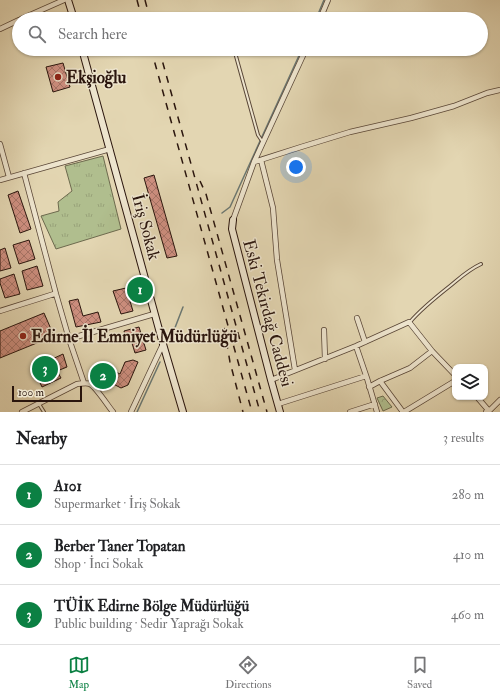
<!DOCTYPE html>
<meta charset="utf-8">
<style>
body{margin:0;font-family:"IM FELL Double Pica",serif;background:#f6f6f6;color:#202124}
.controls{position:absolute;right:12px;bottom:12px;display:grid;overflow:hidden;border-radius:8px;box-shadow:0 1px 3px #0004}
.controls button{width:36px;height:36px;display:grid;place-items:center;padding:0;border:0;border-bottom:1px solid #e0e0e0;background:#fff;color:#202124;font:20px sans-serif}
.scale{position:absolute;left:12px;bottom:10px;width:70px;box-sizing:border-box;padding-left:4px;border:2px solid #2a150d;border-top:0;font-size:11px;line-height:14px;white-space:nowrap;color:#2a150d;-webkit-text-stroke:3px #ede4cd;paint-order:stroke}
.you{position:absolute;left:296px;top:167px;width:14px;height:14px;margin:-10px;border:3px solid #fff;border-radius:50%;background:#1a73e8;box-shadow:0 0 0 6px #1a73e833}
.badge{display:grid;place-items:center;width:26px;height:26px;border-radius:50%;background:#0b8043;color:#fff;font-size:13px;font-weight:700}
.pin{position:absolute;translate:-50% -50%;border:2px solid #fff;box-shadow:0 1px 4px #0006}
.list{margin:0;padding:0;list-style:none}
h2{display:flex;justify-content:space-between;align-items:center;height:52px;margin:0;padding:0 16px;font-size:17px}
h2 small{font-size:13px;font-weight:400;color:#757577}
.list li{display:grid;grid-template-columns:26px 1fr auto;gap:12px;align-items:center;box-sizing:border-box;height:60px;padding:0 16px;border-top:1px solid #e0e0e0}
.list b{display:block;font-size:15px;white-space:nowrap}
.list p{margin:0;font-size:13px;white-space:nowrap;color:#757577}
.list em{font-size:13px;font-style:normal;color:#757577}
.icon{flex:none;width:22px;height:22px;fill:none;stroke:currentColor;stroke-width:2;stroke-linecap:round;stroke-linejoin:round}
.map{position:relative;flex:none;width:500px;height:412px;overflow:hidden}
.search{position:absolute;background:#fff;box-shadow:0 1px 3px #0004;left:12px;right:12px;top:12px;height:44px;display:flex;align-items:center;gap:10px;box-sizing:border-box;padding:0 14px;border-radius:22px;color:#757577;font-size:15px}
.sheet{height:232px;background:#fff}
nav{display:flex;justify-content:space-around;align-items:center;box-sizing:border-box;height:56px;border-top:1px solid #e0e0e0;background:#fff;font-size:11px;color:#757577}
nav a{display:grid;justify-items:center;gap:2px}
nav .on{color:#0b8043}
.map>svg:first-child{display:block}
.grass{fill:url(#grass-tufts);stroke:#6d6a4e}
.forest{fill:url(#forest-crowns);stroke:#6d6a4e}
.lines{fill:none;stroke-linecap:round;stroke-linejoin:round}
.stream{stroke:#6b7771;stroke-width:1.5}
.building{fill:url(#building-cross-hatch);stroke:#2a150d}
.lane-casing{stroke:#584536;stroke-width:4}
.street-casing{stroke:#584536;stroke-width:6}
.secondary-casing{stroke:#2a150d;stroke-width:8}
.lane{stroke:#ede4cd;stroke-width:2}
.street{stroke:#ede4cd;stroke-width:4.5}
.secondary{stroke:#ede4cd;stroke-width:6}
.rail{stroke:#2a150d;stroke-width:1.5;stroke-dasharray:7 7;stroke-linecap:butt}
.poi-dot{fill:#8f2418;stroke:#ede4cd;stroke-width:1.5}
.labels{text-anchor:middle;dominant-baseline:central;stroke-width:3;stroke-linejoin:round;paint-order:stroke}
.poi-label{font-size:17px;font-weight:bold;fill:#2a150d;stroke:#ede4cd;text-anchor:start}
.street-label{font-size:17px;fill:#2a150d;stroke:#ede4cd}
</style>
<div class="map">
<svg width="500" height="412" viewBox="0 0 500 412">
<defs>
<pattern id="grass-tufts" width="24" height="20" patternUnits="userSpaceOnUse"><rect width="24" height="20" fill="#b0be8e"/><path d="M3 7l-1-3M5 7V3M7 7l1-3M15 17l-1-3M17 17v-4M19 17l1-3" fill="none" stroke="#98a279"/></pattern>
<pattern id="forest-crowns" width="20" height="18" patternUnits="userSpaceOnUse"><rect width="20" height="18" fill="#b0be8e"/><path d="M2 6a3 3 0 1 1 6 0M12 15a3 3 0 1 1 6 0" fill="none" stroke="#98a279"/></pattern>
<pattern id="building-cross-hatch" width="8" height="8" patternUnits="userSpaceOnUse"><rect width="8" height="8" fill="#ce8f80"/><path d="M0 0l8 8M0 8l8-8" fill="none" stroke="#a77467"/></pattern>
</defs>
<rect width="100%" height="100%" fill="#e3d6b2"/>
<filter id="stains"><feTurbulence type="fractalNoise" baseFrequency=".005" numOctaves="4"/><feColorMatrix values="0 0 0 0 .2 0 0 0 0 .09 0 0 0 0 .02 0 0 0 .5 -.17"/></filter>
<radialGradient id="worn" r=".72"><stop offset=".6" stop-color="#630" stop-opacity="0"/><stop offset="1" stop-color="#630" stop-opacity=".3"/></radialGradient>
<path class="grass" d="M103,156L121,229L56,249L41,216L59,211L58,202L72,191L65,166Z"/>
<path class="forest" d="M383,396L392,407L383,411L377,398Z"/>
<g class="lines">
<path class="stream" d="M316,19L324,0
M222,213L230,207L302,49
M171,338L183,307
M137,412L160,362"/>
</g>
<path class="building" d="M63,63L70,87L53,92L46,67Z
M154,175L177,256L167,258L144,178Z
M18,191L31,229L20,233L8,195Z
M29,240L35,259L19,264L13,245Z
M5,248L11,268L0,271V250Z
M37,266L43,286L27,290L22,271Z
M14,274L20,294L5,298L0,283V279Z
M126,288L133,311L121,314L113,291Z
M78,299L83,316L98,312L101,322L76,327L69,301Z
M44,313L54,336L0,358V331Z
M139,327L146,350L135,353L131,340L127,342L124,331Z
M63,354L67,367L57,371L61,378L42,387L33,368Z
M133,360L138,362L128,385L121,388L96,375L98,370L106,367L120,374L125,362Z"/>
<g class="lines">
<defs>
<path id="lane" d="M234,49L258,135L262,141
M410,322C422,308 436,297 450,286C461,277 468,270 481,264
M39,404L44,412"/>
<path id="street" d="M21,19L64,0
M320,19L328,0
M0,29L19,20
M0,144L9,177
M261,160L273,208L277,260L295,370
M254,162L301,147L350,132L411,118L454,106L487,93L500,90
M24,173L56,294L69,339L84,383
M0,180L110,149
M233,220L254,162L306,49
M0,311L54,294H56
M357,318L365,342
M324,330L325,359
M69,339L154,314
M356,346C364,368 371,390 377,412
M271,380L356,346L409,322L432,351L455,375
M380,381L403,412
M369,387L380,381L410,368L432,351
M477,397L489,411
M278,404L366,376
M22,412L77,384C81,384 86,382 90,384C96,387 108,406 113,412
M131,412L163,344
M350,412L375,404
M404,412L455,381
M486,412L489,411L500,400"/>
<path id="secondary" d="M68,0L74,19
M82,49L163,344L183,412
M233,220L232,229L271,380L280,412"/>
</defs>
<use href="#lane" class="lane-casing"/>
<use href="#street" class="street-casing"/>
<use href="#secondary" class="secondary-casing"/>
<use href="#lane" class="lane"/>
<use href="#street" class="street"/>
<use href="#secondary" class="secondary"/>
<path class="rail" d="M137,0L142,19
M145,0L150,19
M151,49L252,412
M159,49L260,412
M200,181L206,194L267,412
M224,328L230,362L243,412"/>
</g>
<g class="poi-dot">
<circle cx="58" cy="77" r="4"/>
<circle cx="23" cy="336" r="4"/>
</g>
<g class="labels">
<g class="poi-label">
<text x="66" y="77">Ekşioğlu</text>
<text x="31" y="336">Edirne İl Emniyet Müdürlüğü</text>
</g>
<g class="street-label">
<text transform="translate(146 227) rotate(75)">İriş Sokak</text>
<text transform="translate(268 313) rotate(75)">Eski Tekirdağ Caddesi</text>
</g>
</g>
<rect width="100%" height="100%" filter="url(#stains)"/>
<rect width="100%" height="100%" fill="url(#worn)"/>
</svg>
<div class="controls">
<button><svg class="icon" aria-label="layers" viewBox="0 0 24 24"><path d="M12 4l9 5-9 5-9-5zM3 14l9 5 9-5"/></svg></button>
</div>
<div class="scale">100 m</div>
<div class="you"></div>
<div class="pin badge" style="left:140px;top:290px">1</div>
<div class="pin badge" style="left:103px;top:376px">2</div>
<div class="pin badge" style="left:45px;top:369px">3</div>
<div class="search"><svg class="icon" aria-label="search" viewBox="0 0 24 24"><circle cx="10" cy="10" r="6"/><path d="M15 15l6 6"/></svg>Search here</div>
</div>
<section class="sheet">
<h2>Nearby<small>3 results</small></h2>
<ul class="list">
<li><span class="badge">1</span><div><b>A101</b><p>Supermarket · İriş Sokak</p></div><em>280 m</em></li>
<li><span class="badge">2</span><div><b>Berber Taner Topatan</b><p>Shop · İnci Sokak</p></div><em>410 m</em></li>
<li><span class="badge">3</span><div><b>TÜİK Edirne Bölge Müdürlüğü</b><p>Public building · Sedir Yaprağı Sokak</p></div><em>460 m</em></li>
</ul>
</section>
<nav>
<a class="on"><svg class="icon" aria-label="map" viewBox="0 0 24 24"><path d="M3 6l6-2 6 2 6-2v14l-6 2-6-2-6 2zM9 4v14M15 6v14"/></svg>Map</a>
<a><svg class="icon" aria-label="directions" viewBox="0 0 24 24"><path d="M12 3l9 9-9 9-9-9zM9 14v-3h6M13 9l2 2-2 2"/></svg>Directions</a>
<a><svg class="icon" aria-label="saved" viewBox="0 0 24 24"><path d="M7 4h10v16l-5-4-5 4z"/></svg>Saved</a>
</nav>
